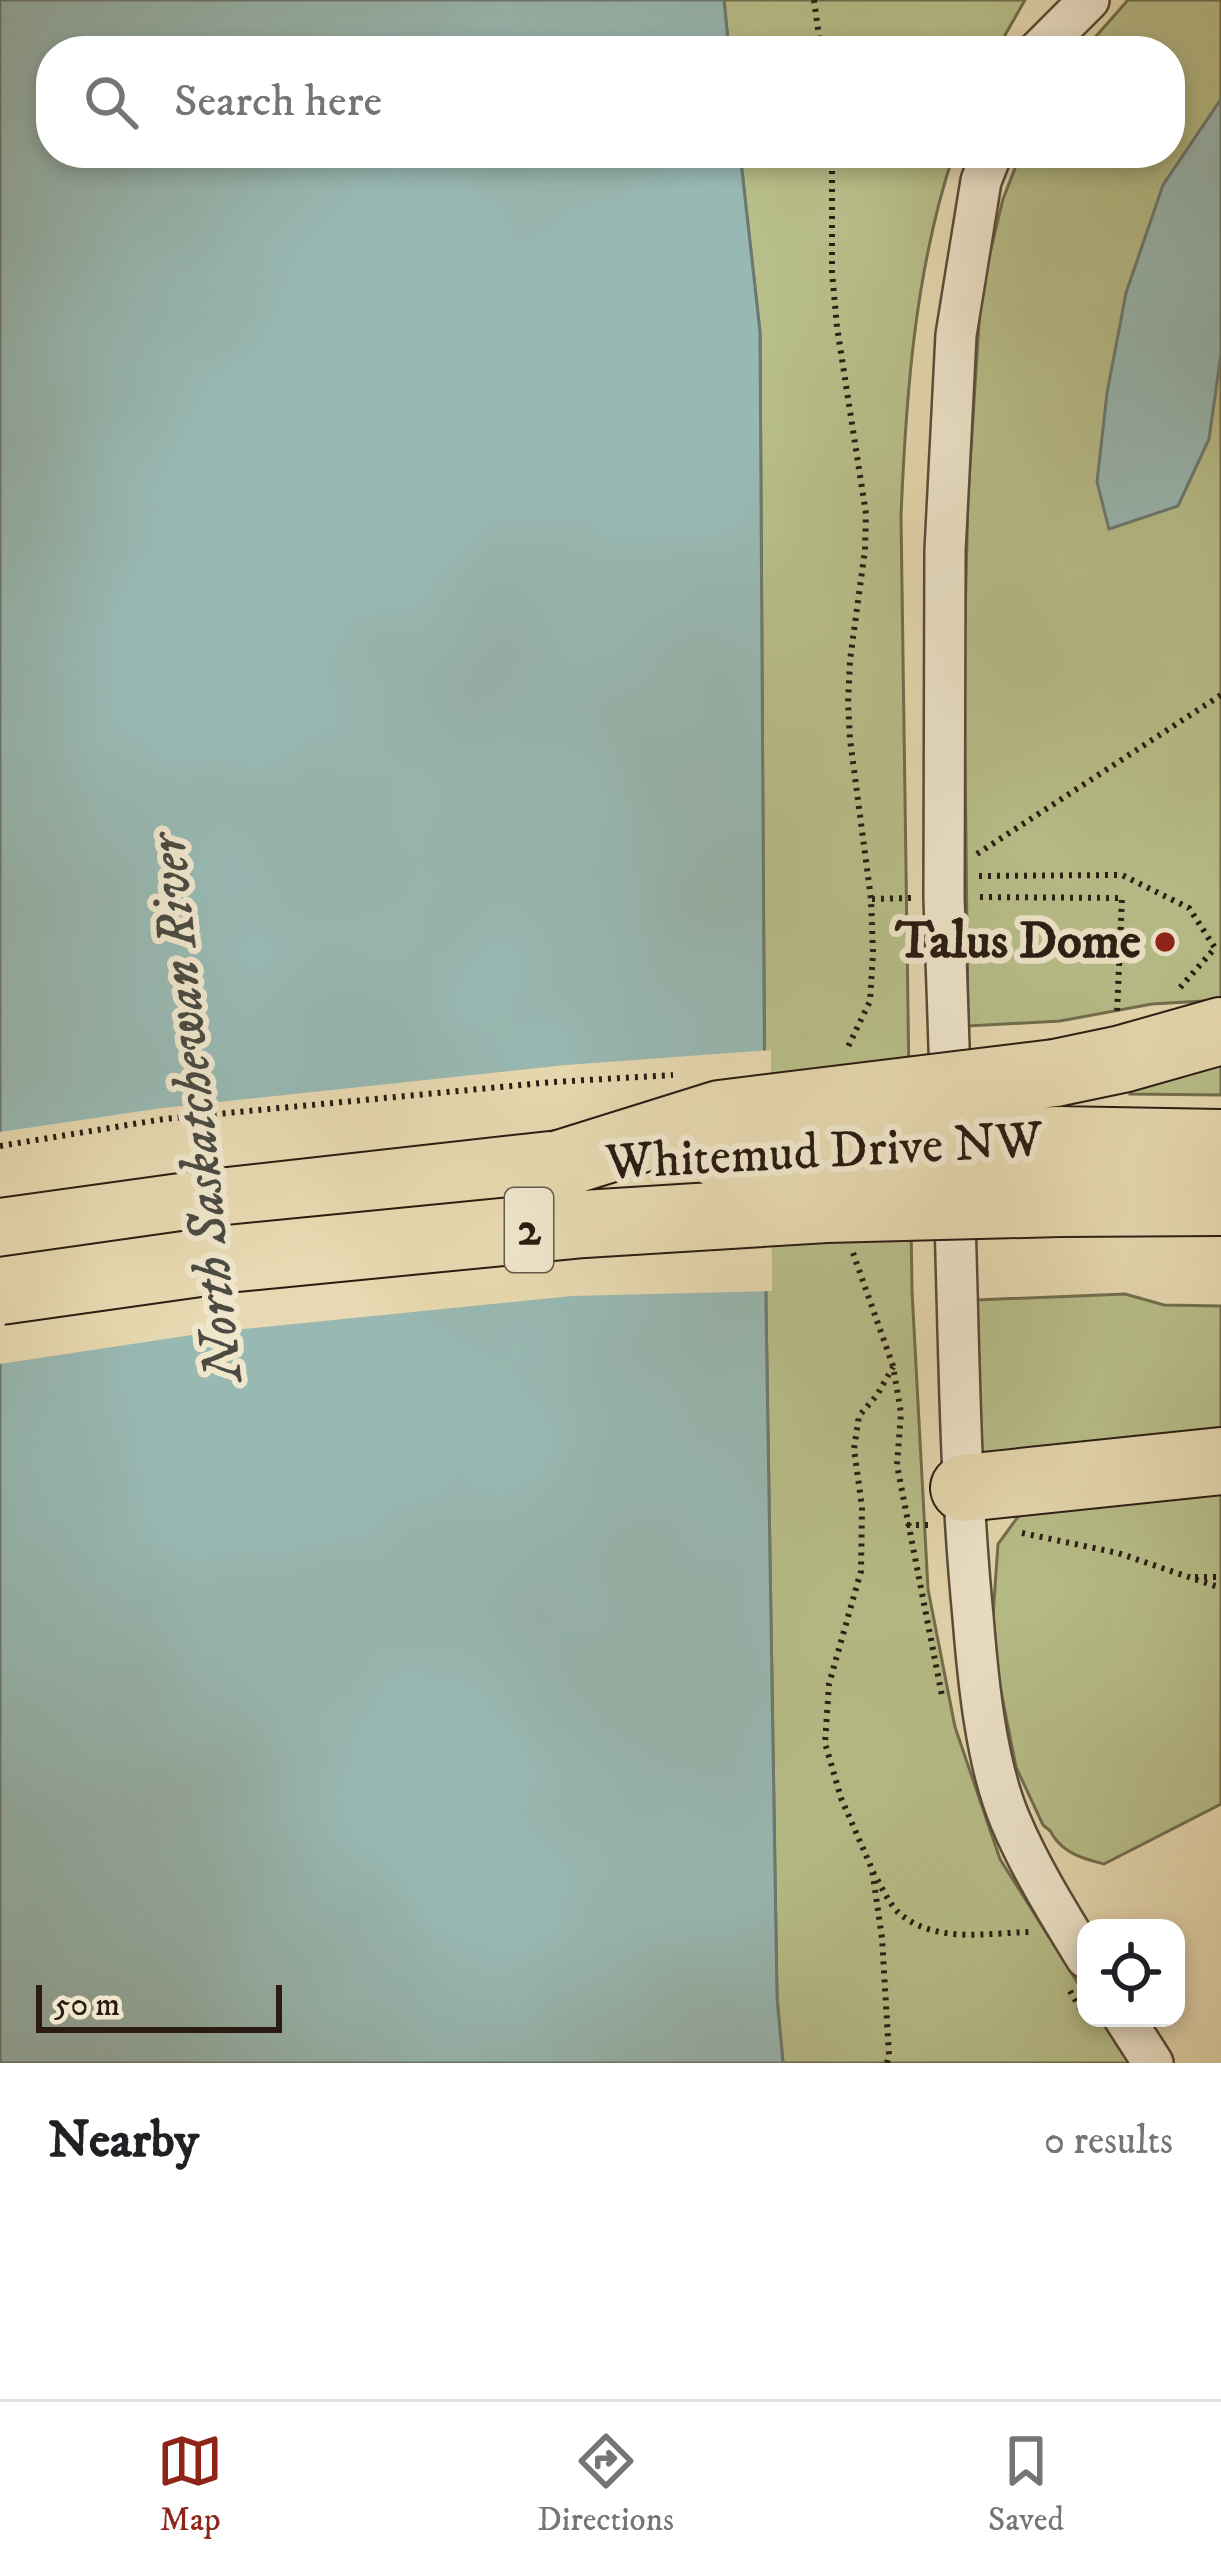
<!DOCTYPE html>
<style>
body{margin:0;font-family:"IM FELL DW Pica",serif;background:#f6f6f6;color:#202124}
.controls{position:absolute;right:36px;bottom:36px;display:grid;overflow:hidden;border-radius:24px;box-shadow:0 6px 18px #0003}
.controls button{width:108px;height:108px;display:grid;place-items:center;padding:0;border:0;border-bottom:3px solid #e0e0e0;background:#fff;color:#202124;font:60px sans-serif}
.scale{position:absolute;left:36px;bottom:30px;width:246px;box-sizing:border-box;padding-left:12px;border:6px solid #2a1c12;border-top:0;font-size:33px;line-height:42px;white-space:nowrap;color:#2a1c12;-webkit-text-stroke:9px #efe6cc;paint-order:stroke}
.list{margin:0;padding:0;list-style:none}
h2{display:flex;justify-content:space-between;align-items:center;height:156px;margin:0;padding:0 48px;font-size:51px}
h2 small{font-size:39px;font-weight:400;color:#757577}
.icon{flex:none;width:66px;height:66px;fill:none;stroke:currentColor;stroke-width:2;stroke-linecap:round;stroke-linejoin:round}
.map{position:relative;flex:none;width:1221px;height:2063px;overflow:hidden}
.search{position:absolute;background:#fff;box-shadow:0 6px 18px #0003;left:36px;right:36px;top:36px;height:132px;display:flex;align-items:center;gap:30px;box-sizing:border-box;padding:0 42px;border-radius:48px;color:#757577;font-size:45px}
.sheet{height:336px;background:#fff}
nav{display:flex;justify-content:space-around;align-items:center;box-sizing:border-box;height:168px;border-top:3px solid #e0e0e0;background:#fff;font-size:33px;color:#757577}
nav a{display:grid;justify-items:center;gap:6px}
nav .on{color:#8f2418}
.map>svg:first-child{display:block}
.green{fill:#b8bf8a;stroke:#716e4e;stroke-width:3}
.water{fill:#98b9b3;stroke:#6c7a73;stroke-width:3}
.pier{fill:#e7d9b1}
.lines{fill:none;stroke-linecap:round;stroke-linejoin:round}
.minor-casing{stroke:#594b3a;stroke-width:44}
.motorway-casing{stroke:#2a1c12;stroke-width:70}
.path{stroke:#2a1c12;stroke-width:6;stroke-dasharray:3 6;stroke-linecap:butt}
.minor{stroke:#efe6cc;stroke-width:39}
.motorway{stroke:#e7d9b1;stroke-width:66}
.motorway-bridge-casing{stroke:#2a1c12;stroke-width:70;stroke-linecap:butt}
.path-bridge{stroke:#2a1c12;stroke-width:6;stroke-dasharray:3 6;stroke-linecap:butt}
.motorway-bridge{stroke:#e7d9b1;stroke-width:66}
.poi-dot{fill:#8f2418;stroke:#efe6cc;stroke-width:4.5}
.labels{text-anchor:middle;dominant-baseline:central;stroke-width:12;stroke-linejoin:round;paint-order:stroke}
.shield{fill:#efe6cc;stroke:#65594a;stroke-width:3}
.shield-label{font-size:48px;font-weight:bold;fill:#2a1c12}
.poi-label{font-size:51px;font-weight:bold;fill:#2a1c12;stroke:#efe6cc;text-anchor:end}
.street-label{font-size:51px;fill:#2a1c12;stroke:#efe6cc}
.water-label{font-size:54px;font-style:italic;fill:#4b4b42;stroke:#efe6cc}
</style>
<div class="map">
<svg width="1221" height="2063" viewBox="0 0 1221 2063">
<rect width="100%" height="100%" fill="#e7d9b1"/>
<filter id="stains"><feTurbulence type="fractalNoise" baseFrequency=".00167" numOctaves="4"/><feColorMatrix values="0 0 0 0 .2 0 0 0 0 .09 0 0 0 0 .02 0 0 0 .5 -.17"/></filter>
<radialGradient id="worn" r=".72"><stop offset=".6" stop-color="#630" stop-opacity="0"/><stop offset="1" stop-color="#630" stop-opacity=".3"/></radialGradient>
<path class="green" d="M724,0H1025L996,51H729Z
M1128,0H1221V1000L1152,1004L1060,1021L968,1026L964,661L968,497L981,291L1003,199L1021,153H1170V51H1083Z
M740,153H954C915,269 906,395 901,516L912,1291L928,1589L955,1727L1000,1859L1086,1996V2018H1100L1129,2063H783L777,1998L766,1307L760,332Z
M1221,1053V1095L1130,1094V1084Z
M1125,1294L1164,1305L1221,1306V1442L979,1457L976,1300Z
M1221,1487V1804L1104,1864C1086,1859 1069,1855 1057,1841C1044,1825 1059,1838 1043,1825L1016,1767L999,1681L993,1616L998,1544L1020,1514Z"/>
<path class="water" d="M0,0H724L729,51H51V153H740L760,332L766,1307L777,1998L783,2063H0Z
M1221,99V354L1209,439L1178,506L1109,529L1097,482L1107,393L1126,293L1163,185Z"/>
<path class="pier" d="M771,1050L772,1291L572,1296L205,1333L0,1364V1132L162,1108L566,1065Z"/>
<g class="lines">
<defs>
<path id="minor" d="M1038,51L1089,0
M951,1106L944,898L945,551L956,335L981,181L992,153
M954,1189C959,1332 959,1475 973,1617C978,1680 986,1764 1011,1822C1031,1869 1059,1914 1086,1958
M1124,2018L1153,2063"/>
<path id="motorway" d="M1055,1073L1122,1059L1221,1031
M1057,1140L1221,1143
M1060,1203L1221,1202
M0,1232L210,1203L560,1164
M964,1488L1221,1461"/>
</defs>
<use href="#minor" class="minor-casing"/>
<use href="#motorway" class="motorway-casing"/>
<path class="path" d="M814,0L821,51
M832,153V272L837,327L866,514L865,550L850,660L848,704L850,739L871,899L873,953L870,1001L846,1051
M977,854L1221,695
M979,876L1122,875L1189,908L1215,948L1177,991
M980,897L1122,898L1117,1012
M872,899L913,898
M853,1253L893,1366L901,1413L897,1465L942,1696
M907,1525H933
M1022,1533L1118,1553L1221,1588
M1195,1577H1221
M873,1872C881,1885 888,1903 899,1913C935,1944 986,1933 1030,1932
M1070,1991L1086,2018
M887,2063L889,2055L882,1938L872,1869L841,1798L825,1743L829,1684L861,1571L862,1507L854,1449L859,1416L877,1395L893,1367"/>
<use href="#minor" class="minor"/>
<use href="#motorway" class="motorway"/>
<defs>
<path id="motorway-bridge" d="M719,1155L1057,1140
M560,1164L720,1114L1055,1073
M0,1291L227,1259L584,1224L826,1209L1060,1203"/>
</defs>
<use href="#motorway-bridge" class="motorway-bridge-casing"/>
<path class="path-bridge" d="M0,1146L164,1119L553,1082L673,1075"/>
<use href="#motorway-bridge" class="motorway-bridge"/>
</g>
<circle class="poi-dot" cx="1165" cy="942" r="12"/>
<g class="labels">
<rect class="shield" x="505" y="1188" width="48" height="84" rx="9"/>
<g class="shield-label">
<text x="529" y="1230">2</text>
</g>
<g class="poi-label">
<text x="1141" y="942">Talus Dome</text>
</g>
<g class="street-label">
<text transform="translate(824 1152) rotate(-3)">Whitemud Drive NW</text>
</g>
<g class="water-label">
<text transform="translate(197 1108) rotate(-96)">North Saskatchewan River</text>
</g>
</g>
<rect width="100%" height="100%" filter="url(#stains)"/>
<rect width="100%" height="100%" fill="url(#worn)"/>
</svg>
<div class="controls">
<button><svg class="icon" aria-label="locate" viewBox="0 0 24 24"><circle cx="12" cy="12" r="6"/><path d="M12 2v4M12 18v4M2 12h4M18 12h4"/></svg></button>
</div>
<div class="scale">50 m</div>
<div class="search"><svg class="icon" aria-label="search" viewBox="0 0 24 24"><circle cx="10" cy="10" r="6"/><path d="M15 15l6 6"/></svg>Search here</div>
</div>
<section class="sheet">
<h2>Nearby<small>0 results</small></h2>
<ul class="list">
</ul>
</section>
<nav>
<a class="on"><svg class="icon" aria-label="map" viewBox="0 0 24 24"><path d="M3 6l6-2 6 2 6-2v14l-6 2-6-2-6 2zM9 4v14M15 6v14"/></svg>Map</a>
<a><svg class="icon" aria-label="directions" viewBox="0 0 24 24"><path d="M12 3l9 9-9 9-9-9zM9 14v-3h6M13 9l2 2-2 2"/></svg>Directions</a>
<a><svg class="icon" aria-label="saved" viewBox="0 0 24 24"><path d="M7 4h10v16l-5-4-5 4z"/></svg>Saved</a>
</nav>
